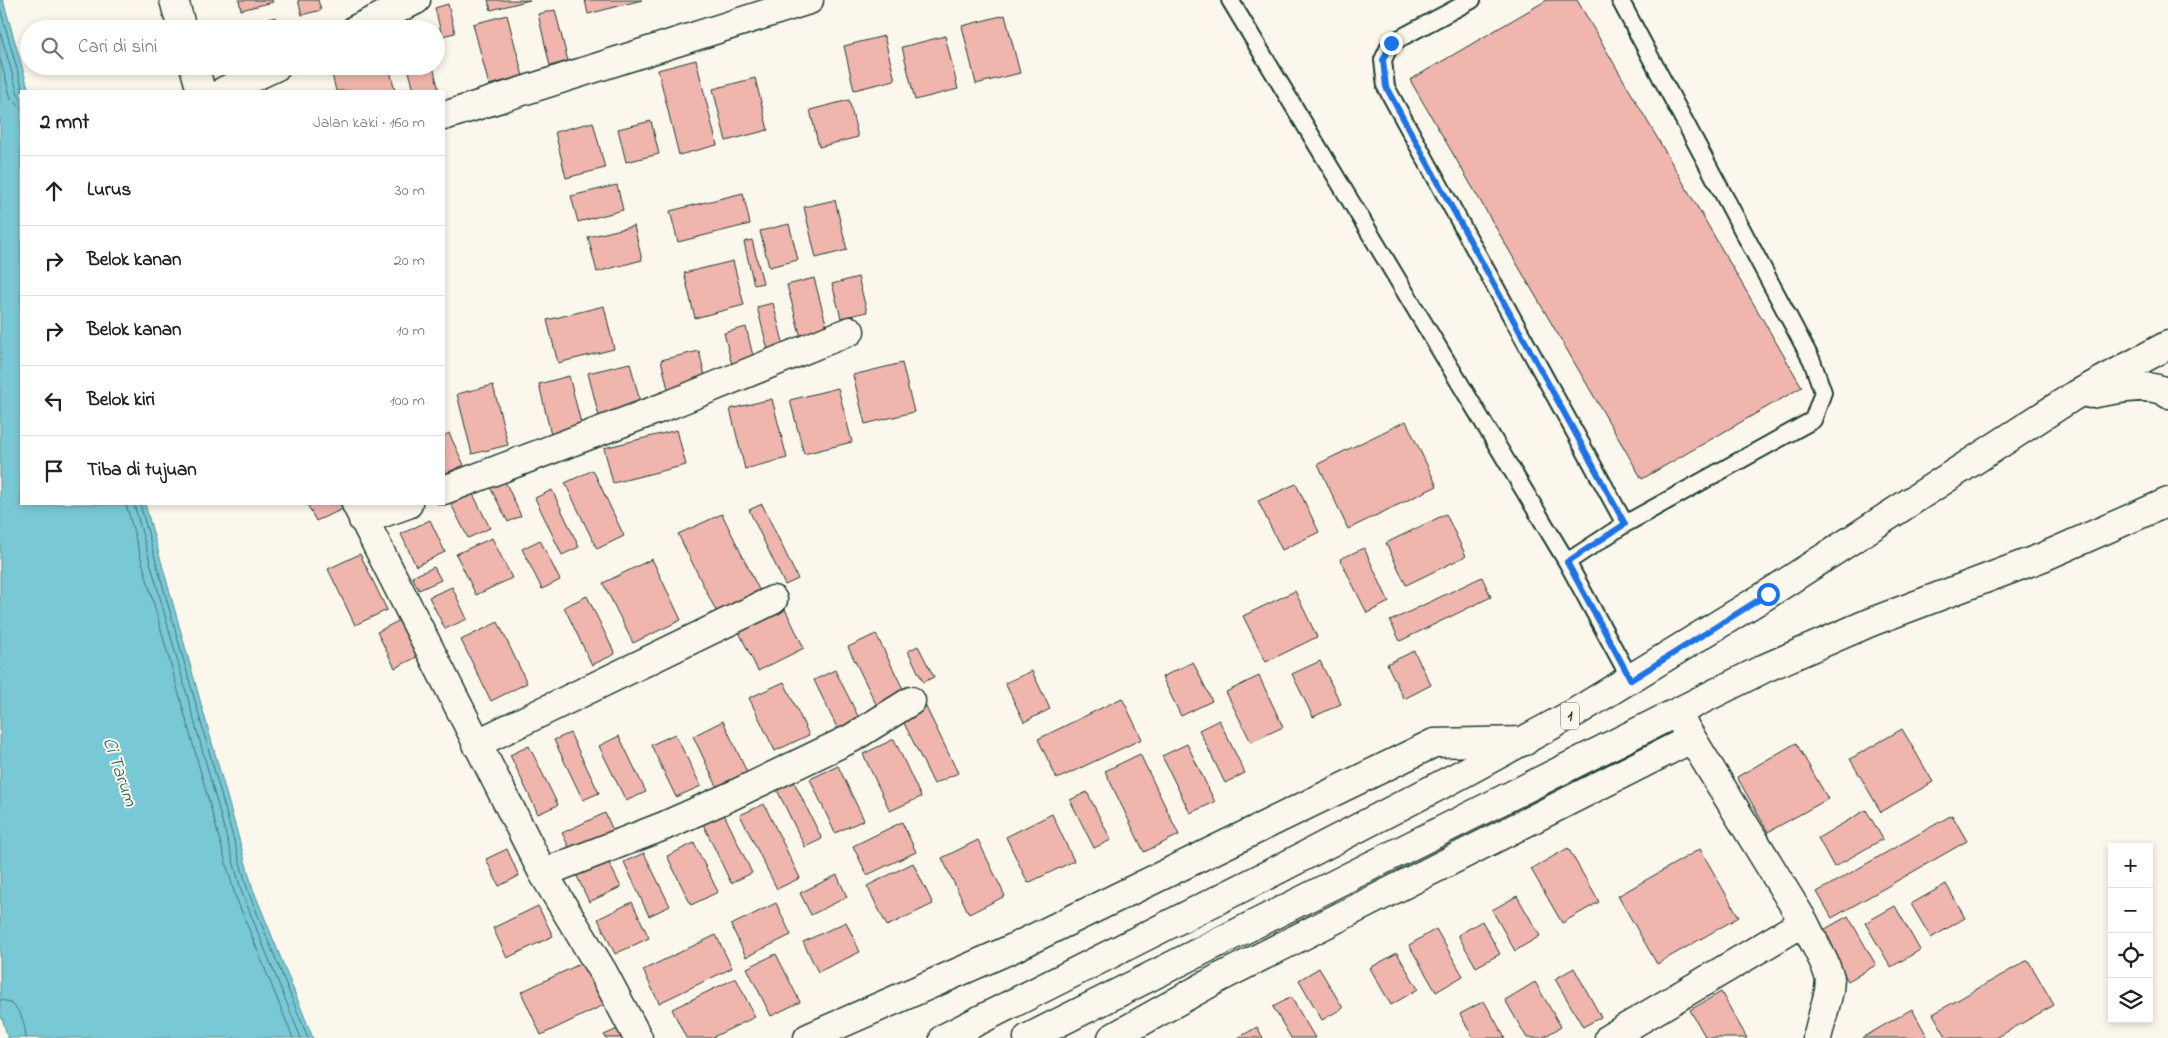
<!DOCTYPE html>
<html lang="id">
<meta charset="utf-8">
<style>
body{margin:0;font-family:"Indie Flower",sans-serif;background:#f6f6f6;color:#202124}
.controls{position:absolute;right:15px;bottom:15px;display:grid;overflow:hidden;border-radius:0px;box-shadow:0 2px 8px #0003}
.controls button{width:45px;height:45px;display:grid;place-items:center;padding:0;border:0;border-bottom:1px solid #e0e0e0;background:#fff;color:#202124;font:25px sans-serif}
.stop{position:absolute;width:15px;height:15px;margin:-11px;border:4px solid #1a73e8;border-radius:50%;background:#fff}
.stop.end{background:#1a73e8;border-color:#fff;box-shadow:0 1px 5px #0008}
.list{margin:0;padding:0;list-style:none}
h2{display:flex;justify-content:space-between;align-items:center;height:65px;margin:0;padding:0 20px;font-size:21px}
h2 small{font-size:16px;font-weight:400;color:#757577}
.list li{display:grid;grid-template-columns:32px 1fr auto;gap:15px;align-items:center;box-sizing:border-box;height:70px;padding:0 20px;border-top:1px solid #e0e0e0}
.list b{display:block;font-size:19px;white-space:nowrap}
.list em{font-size:16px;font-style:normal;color:#757577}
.icon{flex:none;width:28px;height:28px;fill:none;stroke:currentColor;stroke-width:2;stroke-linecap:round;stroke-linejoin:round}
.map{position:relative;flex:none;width:2168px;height:1038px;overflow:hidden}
.search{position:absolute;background:#fff;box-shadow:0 2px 8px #0003;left:20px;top:20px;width:425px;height:55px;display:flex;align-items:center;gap:12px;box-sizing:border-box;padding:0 18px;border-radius:28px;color:#757577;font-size:19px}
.panel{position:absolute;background:#fff;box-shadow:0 2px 8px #0003;left:20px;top:90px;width:425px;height:415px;border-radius:0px}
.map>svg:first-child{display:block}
.water{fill:#79c8d5;stroke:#559095}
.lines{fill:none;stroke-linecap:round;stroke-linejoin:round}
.shore{stroke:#437574;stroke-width:1}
.building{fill:#f0b5ad;stroke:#1f3d34}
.lane-casing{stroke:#1f3d34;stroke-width:20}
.street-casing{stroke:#1f3d34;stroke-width:31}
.primary-casing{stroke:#1f3d34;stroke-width:31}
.lane{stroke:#fbf7ec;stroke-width:16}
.street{stroke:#fbf7ec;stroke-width:28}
.primary{stroke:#fbf7ec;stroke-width:28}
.route{stroke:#1a73e8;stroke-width:6}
.labels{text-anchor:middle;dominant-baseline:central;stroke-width:4;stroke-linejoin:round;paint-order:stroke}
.shield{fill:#fbf7ec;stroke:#61756b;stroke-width:1}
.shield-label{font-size:16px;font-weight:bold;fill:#1f3d34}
.water-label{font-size:19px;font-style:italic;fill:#36605c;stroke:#fbf7ec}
</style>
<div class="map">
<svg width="2168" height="1038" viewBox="0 0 2168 1038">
<rect width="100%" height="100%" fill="#fbf7ec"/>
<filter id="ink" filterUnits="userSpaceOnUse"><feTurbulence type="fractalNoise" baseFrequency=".02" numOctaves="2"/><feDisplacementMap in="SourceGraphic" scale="10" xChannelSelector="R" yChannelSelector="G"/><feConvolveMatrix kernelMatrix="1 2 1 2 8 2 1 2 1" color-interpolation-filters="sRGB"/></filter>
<g filter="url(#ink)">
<path class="water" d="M0,0H3L29,91H21V504H145L253,889L313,1038H8L0,1012Z"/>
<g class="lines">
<path class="shore" d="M0,8L23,91
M0,31L18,94L21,99
M0,59L11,98L21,108
M126,504L235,895L293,1038
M134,504L242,893L301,1038
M140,504L248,891L308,1038
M0,1000C19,1001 25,1022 26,1038"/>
</g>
<path class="building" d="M239,0H272L273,2L241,10Z
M298,0H318L321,10L302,15Z
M488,0H530L491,10Z
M585,0H642L588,14Z
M1547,0H1577L1802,387L1642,479L1410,80Z
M448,4L455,33L442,36L435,8Z
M555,10L568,61L550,66L538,14Z
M507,15L523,76L489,85L473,24Z
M1005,15L1020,73L976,84L962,26Z
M276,17L279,29H243L242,25Z
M884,36L895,80L854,90L844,46Z
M945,36L958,89L915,100L902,47Z
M696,60L717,145L679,155L658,70Z
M223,66H242L245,78L227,82Z
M330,66H389L395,91H336Z
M428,66H433L439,91H414L409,71Z
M755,78L768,130L726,141L713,89Z
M849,100L858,137L819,147L810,110Z
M651,121L659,154L626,162L618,129Z
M593,122L605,168L566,178L555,132Z
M617,185L623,210L578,222L571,196Z
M743,193L750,224L678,242L670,211Z
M835,200L847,250L816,258L804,207Z
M789,224L798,260L769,267L760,231Z
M634,226L642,260L597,272L588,237Z
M752,240L763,283L754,285L744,242Z
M733,261L744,305L695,318L684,273Z
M858,277L867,312L841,318L832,284Z
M814,278L828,331L801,338L787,285Z
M773,303L784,346L768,350L757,307Z
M604,306L614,349L558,363L547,320Z
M746,327L754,360L732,365L724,333Z
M699,351L707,384L669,393L661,360Z
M630,363L643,413L601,424L588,373Z
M902,363L914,412L865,424L853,375Z
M569,376L582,427L551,435L539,384Z
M493,385L508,445L472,454L457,394Z
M838,388L852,442L804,454L790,400Z
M772,399L787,458L745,469L730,409Z
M1406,421L1437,486L1348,529L1318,464Z
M677,430L686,465L613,483L604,448Z
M449,433L464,465L444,474V436Z
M593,470L624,536L597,549L565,483Z
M505,481L521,516L508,522L490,487Z
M1296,484L1319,532L1282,550L1258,501Z
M552,490L579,547L562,555L535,498Z
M472,492L490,528L468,538L450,502Z
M307,504H340L343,509L316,521Z
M762,504L798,579L785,585L749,510Z
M722,514L763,598L720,619L678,534Z
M1446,514L1466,556L1406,585L1386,543Z
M430,520L445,552L416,566L401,534Z
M492,538L512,578L476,595L456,554Z
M540,540L560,580L542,589L522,549Z
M1364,548L1389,602L1367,613L1340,559Z
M360,554L387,610L355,625L328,569Z
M652,559L681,620L633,643L603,583Z
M434,567L441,580L419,590L412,577Z
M1482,577L1491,597L1400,641L1390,621Z
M452,587L467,619L445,629L429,597Z
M1295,591L1317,637L1266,662L1243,616Z
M587,596L615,654L592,665L564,607Z
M784,607L804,648L758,671L738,630Z
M402,619L419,656L395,668L377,632Z
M498,622L527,683L491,701L461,640Z
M876,634L906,695L878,708L848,647Z
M918,646L934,677L923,682L908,651Z
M1414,651L1431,685L1404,699L1387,664Z
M1320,661L1341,704L1313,717L1292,674Z
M1193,662L1212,701L1181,716L1162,677Z
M835,670L864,728L842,738L814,680Z
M1032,671L1050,709L1024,722L1005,683Z
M1259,676L1283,727L1251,742L1226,692Z
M784,682L809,735L775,751L749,698Z
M1122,698L1142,739L1057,779L1038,739Z
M925,705L958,773L934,784L901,717Z
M1219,720L1245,773L1225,783L1199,730Z
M723,721L752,783L722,797L693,736Z
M1902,729L1933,782L1881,812L1850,759Z
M570,733L599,793L583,800L554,740Z
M675,734L701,786L676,797L651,745Z
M619,736L646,792L626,801L599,746Z
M894,739L921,797L890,811L863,754Z
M1796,743L1828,799L1768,832L1737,777Z
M1187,744L1215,802L1190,813L1162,756Z
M529,746L558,805L538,814L510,755Z
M1140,754L1179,835L1144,852L1105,771Z
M838,766L864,820L835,833L810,779Z
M794,782L822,839L805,847L777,790Z
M1087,792L1111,840L1094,848L1070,800Z
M764,804L800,878L777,889L740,815Z
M1866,810L1883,839L1834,867L1818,838Z
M605,813L617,839L575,859L562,833Z
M724,814L752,873L731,883L703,824Z
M1052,814L1074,861L1028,883L1006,837Z
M1952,815L1967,841L1832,918L1817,892Z
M902,822L916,852L867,875L853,846Z
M978,840L1005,896L969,914L942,858Z
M694,843L718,892L691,905L667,856Z
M1568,848L1599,902L1562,923L1531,869Z
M507,849L519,876L499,886L486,859Z
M1700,849L1739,917L1657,964L1618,896Z
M644,853L670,906L649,916L624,862Z
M607,859L621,887L589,902L576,874Z
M913,863L933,904L887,926L867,886Z
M837,875L847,897L811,915L800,893Z
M1946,884L1965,918L1931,938L1911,904Z
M1517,896L1540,936L1515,951L1492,910Z
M632,902L649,938L615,954L598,919Z
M776,903L791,935L746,957L731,925Z
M538,906L553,936L507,958L493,928Z
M1895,906L1920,950L1891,967L1865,923Z
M1848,916L1876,965L1848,981L1820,932Z
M1482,921L1500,954L1476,967L1458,935Z
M846,922L860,952L818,972L803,942Z
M1436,929L1463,976L1436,992L1409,945Z
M716,935L732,968L659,1003L643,970Z
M1397,953L1418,989L1391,1005L1370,968Z
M776,954L800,1002L771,1016L747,968Z
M2028,960L2054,1005L1996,1038H1947L1933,1014Z
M584,962L604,1005L541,1035L521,992Z
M1319,968L1343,1008L1322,1020L1299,980Z
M1574,968L1601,1017L1583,1027L1555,979Z
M736,978L755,1017L711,1038H686L672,1009Z
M1535,982L1561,1027L1542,1038H1527L1505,1000Z
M1721,992L1747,1038H1706L1690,1010Z
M1291,997L1315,1038H1291L1273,1007Z
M1484,1001L1505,1038H1473L1460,1014Z
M1912,1009L1928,1038H1862Z
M627,1025L633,1038H606L604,1035Z
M1257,1027L1263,1038H1238Z"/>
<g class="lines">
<defs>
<path id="lane" d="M1230,0L1567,562L1631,680
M1472,0L1391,43L1383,60L1386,87L1625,524
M1567,562L1625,524L1813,420L1823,392L1812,361L1620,0"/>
<path id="street" d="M174,0L182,29
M356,29L416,0
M194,66L201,91
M224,91L277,66
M444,116L809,0
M444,490L669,405L850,331
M356,504L543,873L603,972L638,1038
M363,520L408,504
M1683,724L1804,922L1824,962L1830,978L1829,991L1817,1038
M476,744L773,600
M543,873L664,826L729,797L852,738L911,701
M808,1038L1009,950L1434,743L1525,741
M1112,1038L1219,978L1691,739
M1609,1038L1804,922"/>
<path id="primary" d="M2090,394C2111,391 2151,380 2168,394
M944,1038L1281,868L1462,774L1576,712L1768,594L2072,397L2168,345
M1028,1038L1765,668L1871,622L2043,557L2168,502"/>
</defs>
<use href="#lane" class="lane-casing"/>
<use href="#street" class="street-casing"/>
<use href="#primary" class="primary-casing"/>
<use href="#lane" class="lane"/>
<use href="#street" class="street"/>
<use href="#primary" class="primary"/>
</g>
</g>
<g class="lines" filter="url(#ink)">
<path class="route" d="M1391,43L1383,60L1386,87L1625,524L1567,562L1631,680L1768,594"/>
</g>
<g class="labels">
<rect class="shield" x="1561" y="702.5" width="18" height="27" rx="4"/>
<g class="shield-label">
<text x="1570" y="716">1</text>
</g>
<g class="water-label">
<text transform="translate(119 772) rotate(71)">Ci Tarum</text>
</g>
</g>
</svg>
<div class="controls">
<button>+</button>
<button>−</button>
<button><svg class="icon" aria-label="locate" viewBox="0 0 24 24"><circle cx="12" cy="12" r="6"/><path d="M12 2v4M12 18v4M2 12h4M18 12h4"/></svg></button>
<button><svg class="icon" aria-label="layers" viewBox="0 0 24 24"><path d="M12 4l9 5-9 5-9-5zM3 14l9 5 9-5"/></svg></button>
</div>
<div class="stop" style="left:1768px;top:594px"></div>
<div class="stop end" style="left:1391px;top:43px"></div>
<div class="search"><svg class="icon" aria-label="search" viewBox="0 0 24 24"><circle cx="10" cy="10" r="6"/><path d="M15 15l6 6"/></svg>Cari di sini</div>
<section class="panel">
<h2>2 mnt<small>Jalan kaki · 160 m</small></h2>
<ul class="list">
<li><svg class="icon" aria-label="ahead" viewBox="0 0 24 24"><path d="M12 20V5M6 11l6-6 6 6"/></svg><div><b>Lurus</b></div><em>30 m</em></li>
<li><svg class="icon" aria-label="right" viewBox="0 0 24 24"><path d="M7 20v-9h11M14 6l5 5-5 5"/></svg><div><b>Belok kanan</b></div><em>20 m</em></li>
<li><svg class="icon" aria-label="right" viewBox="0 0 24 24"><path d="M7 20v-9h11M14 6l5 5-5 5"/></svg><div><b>Belok kanan</b></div><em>10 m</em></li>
<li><svg class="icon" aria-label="left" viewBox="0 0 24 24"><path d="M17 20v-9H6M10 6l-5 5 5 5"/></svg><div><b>Belok kiri</b></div><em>100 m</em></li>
<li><svg class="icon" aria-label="arrive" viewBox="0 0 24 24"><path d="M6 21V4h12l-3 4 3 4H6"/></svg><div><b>Tiba di tujuan</b></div></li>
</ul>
</section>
</div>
